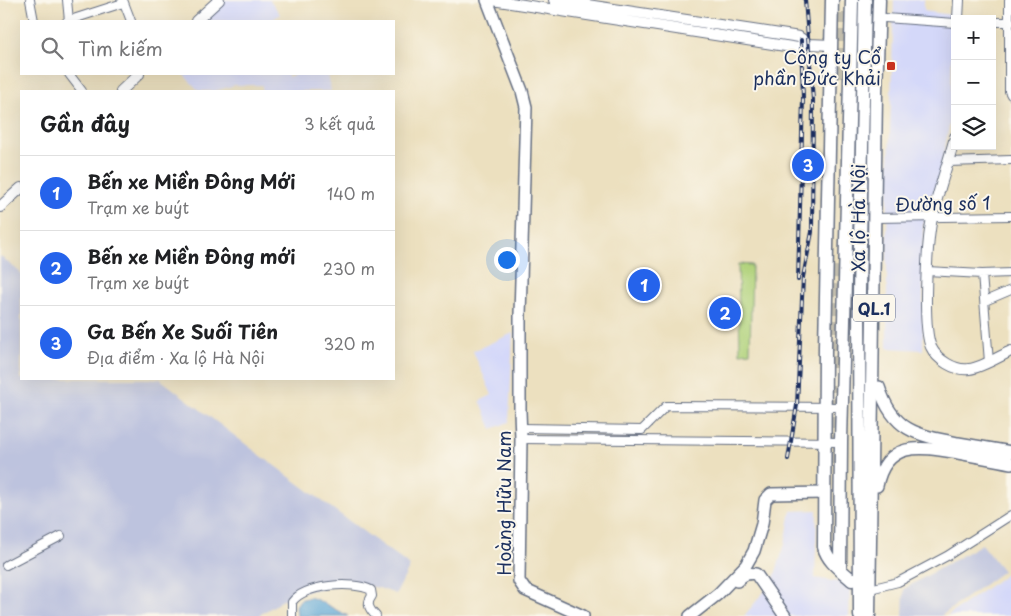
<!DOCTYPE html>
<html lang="vi">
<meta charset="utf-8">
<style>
body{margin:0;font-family:"Playpen Sans",sans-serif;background:#f2f2f2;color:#202124}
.controls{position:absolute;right:15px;top:15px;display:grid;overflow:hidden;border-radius:0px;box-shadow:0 5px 20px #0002}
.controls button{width:45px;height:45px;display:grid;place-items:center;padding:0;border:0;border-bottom:1px solid #e0e0e0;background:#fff;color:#202124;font:25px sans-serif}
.you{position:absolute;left:506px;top:259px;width:18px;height:18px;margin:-12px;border:4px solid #fff;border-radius:50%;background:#1a73e8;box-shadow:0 0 0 8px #1a73e833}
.badge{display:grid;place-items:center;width:32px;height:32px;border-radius:50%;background:#2563eb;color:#fff;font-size:16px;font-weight:700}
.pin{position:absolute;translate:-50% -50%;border:2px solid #fff;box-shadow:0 1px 5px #0006}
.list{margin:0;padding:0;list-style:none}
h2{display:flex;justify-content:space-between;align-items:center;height:65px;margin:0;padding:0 20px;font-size:21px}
h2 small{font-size:16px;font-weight:400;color:#757577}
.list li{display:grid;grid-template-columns:32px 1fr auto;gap:15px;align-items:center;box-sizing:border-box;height:75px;padding:0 20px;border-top:1px solid #e0e0e0}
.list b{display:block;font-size:19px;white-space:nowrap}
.list p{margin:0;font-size:16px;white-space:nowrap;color:#757577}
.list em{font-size:16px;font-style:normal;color:#757577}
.icon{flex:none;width:28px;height:28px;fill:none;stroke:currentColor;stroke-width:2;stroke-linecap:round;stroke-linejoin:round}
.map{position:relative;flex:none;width:1011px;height:616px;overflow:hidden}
.search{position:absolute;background:#fff;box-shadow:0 5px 20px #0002;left:20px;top:20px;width:375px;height:55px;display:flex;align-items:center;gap:12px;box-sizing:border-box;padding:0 18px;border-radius:0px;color:#757577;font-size:19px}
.panel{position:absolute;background:#fff;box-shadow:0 5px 20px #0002;left:20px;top:90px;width:375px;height:290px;border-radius:0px}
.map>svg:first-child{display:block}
.built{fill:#d4d8f9}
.industrial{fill:#bdc3de}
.green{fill:#b0d27a;stroke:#66806c}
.water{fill:#5da6d4;stroke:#3c6a99}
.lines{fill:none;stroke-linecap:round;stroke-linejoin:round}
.trunk-tunnel{stroke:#c2bdac;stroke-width:12;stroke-dasharray:12 6;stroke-linecap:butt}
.minor-casing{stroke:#646d80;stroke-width:10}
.tertiary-casing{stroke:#646d80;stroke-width:12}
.secondary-casing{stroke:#646d80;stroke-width:14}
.trunk-casing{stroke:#646d80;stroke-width:15}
.minor{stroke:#fff;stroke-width:8}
.tertiary{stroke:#fff;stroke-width:10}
.secondary{stroke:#fff;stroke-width:11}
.trunk{stroke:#fff;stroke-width:12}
.rail-casing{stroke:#1b2f5e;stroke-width:4}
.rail{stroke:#fbf7ec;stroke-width:2;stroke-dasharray:5.5;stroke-linecap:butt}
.poi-dot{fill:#c8321e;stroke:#fbf7ec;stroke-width:2}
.labels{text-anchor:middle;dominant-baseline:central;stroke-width:4;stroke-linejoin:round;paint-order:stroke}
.shield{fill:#fbf7ec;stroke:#5e6b89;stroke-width:1}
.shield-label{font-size:16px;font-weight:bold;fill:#1b2f5e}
.poi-label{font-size:18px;fill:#1b2f5e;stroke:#fbf7ec;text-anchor:end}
.street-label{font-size:18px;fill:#1b2f5e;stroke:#fbf7ec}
</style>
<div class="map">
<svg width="1011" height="616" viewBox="0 0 1011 616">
<rect width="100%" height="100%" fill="#fbf7ec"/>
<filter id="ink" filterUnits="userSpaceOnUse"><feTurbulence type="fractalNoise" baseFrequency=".02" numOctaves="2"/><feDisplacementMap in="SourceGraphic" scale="10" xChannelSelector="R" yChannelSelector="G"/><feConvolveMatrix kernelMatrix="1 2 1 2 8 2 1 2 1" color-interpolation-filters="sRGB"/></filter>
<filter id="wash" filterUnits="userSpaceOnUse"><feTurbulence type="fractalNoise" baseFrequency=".0096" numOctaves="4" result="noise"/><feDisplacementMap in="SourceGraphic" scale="20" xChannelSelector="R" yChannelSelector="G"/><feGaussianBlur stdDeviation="1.12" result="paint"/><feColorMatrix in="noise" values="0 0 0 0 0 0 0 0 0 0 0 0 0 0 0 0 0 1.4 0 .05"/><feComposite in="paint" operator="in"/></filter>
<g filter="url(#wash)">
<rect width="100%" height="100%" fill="#ece0bf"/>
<path class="built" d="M225,0H270L280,14L271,21H204Z
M894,0H924V11L952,15L951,117L938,180L923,226V350L887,348V230Z
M183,74H288V77L297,74H328L331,91H262V85H235L215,91H199Z
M513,333L509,422L492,429L480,401L492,395L473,351Z
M817,510L815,578L850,584L849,616H744L773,581L785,544L791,511Z
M1011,571V616H947Z"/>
<path class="industrial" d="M0,256L21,273V379H160L252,449L410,566L396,594L379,588L351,583L297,593L286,598L258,616H0Z
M982,544L1003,571L941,616H903L904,589Z"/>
<path class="green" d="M738,264L752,265L750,352L740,353Z"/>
<path class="water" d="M310,597C324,602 335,610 348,616H297L296,606L300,600Z"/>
</g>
<g filter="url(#ink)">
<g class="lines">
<path class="trunk-tunnel" d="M838,78L839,13
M833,368L835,263
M831,464L832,385"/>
<defs>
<path id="minor" d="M30,0L34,21
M67,0L69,21
M123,0L131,21
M1009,0V91L1011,95
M885,18L955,23
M67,21L123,3
M992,22H1011
M69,74L82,91
M948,162L1011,160
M875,218L1011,216
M927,271L982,274L1011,273
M982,274L989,362
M985,301L1011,290
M521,428L642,430L666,406L842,407
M521,439L841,442
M6,565L61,536
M870,589L898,582L947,556L1011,515
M292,616V602C305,584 353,581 371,590L372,596C366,604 369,609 376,616"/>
<path id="tertiary" d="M492,0L798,48L809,44L832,45
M554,0L793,36L799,37L809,44
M958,19L959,0
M196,21L219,0
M121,91L139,74
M955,137C948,164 938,191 932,218C927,242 922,326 931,347C937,360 955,371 969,369C981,368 1000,356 1011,351
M0,207L21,188"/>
<path id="secondary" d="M487,0L522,91L526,107L520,315V411L521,439L519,581L525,590L583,616
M879,387C893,431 916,435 958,443C975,446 993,449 1011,452
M877,486C886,439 923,447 958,453C975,456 993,460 1011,463
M737,581C743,575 747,572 756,574L785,616
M690,616L718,594L746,565L754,551L762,524L765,500L771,494L824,493"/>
<path id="trunk" d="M832,0L825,347L824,547C828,562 841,570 852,580
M840,569L841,442L852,0
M860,616L859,293L865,0
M869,616L876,93L879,0"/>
</defs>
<use href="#minor" class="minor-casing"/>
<use href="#tertiary" class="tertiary-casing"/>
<use href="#secondary" class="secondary-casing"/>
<use href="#trunk" class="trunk-casing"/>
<use href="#minor" class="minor"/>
<use href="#tertiary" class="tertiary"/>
<use href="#secondary" class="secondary"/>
<use href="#trunk" class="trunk"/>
<defs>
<path id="rail" d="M798,280L803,98L801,40
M788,459L797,405L803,277L812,232L813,100L805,0"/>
</defs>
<use href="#rail" class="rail-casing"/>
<use href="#rail" class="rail"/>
</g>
</g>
<rect class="poi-dot" x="886" y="61" width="10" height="10" rx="2.5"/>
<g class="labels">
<rect class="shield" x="853" y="294.5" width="42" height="27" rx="4"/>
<g class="shield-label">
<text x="874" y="308">QL.1</text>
</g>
<g class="poi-label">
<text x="881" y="56">Công ty Cổ<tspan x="881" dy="21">phần Đức Khải</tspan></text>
</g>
<g class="street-label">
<text transform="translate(943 203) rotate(-1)">Đường số 1</text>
<text transform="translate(857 218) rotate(-90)">Xa lộ Hà Nội</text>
<text transform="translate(503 503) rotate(-90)">Hoàng Hữu Nam</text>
</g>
</g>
</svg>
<div class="controls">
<button>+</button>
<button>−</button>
<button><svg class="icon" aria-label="layers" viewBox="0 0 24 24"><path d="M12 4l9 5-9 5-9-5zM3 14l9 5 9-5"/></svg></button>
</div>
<div class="you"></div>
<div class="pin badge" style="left:644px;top:285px">1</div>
<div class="pin badge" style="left:725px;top:313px">2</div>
<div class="pin badge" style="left:808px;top:165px">3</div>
<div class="search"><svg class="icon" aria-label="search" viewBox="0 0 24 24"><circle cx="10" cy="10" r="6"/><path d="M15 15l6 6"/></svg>Tìm kiếm</div>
<section class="panel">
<h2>Gần đây<small>3 kết quả</small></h2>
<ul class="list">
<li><span class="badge">1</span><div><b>Bến xe Miền Đông Mới</b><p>Trạm xe buýt</p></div><em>140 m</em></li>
<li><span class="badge">2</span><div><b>Bến xe Miền Đông mới</b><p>Trạm xe buýt</p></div><em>230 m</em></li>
<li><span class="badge">3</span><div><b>Ga Bến Xe Suối Tiên</b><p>Địa điểm · Xa lộ Hà Nội</p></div><em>320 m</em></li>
</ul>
</section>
</div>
